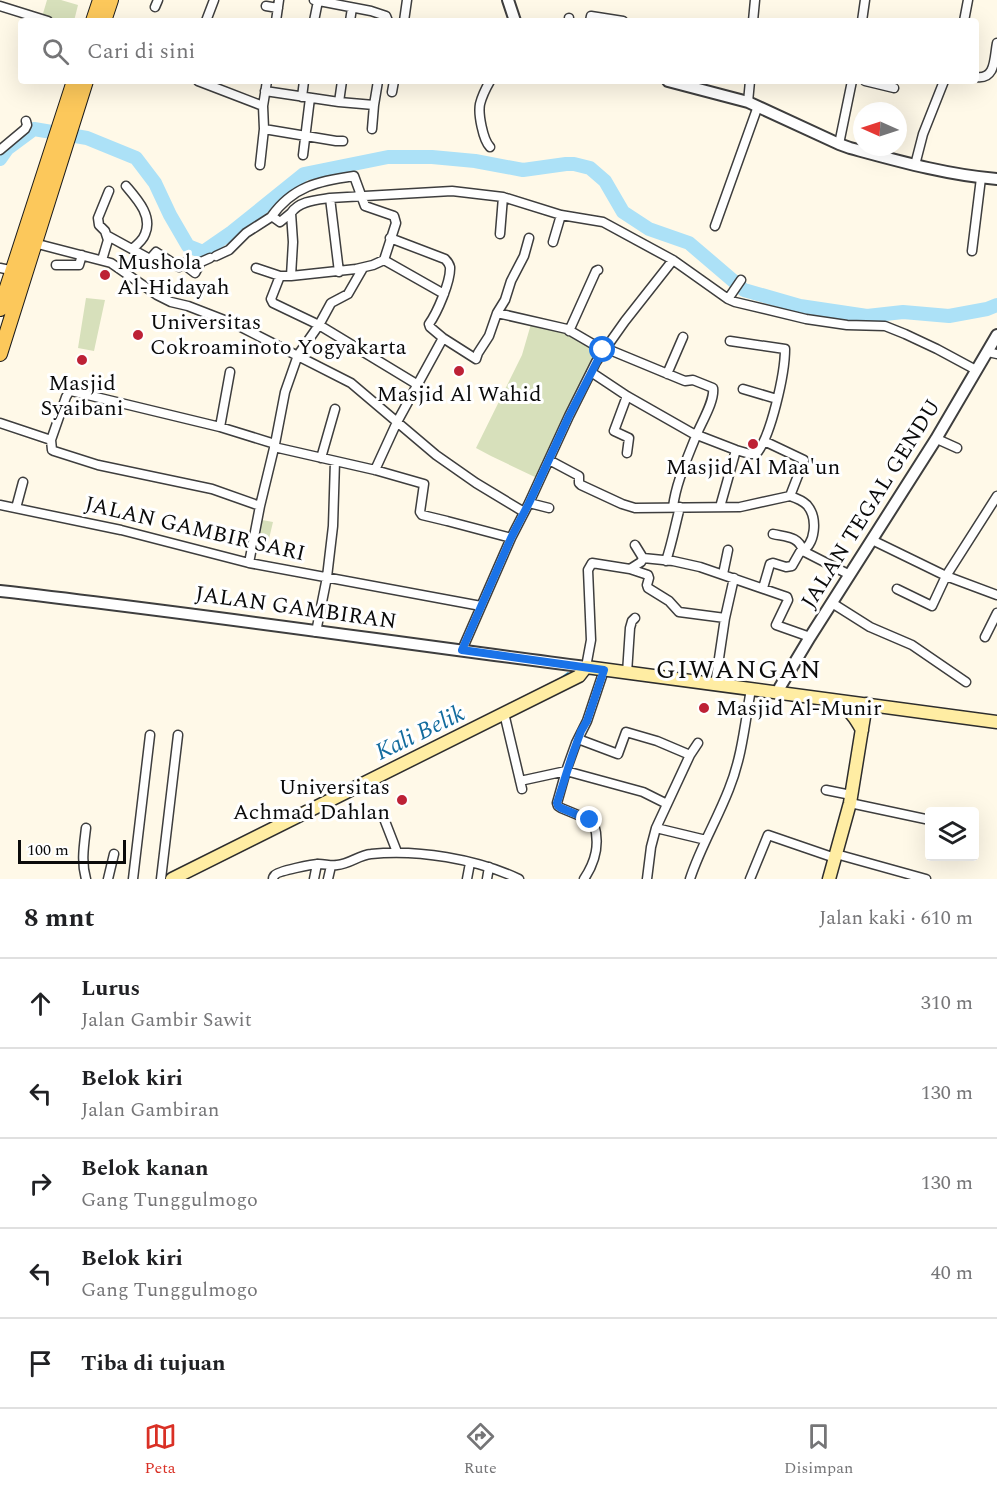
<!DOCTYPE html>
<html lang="id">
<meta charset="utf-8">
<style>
body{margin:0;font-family:Spectral,serif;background:#f2f2f2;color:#202124}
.controls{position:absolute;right:18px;bottom:18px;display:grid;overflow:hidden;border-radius:6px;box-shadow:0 6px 24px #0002}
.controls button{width:54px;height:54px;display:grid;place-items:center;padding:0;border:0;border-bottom:2px solid #e0e0e0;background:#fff;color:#202124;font:30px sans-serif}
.compass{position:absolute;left:853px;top:102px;width:54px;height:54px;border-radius:50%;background:#fff;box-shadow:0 6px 24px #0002;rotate:273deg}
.scale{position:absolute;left:18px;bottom:15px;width:108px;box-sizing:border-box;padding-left:6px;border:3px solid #0b0b0b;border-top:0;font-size:16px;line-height:21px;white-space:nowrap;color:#0b0b0b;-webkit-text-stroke:4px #fff;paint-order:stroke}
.stop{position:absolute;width:18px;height:18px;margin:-14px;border:4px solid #1a73e8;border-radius:50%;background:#fff}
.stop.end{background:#1a73e8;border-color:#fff;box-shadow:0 2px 6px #0008}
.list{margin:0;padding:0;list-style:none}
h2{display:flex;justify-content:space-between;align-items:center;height:78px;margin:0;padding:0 24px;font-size:26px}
h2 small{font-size:20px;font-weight:400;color:#757577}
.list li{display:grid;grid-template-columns:39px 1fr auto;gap:18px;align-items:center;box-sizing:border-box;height:90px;padding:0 24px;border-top:2px solid #e0e0e0}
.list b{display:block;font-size:22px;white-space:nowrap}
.list p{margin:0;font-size:20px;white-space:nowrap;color:#757577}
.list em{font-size:20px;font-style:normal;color:#757577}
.icon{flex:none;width:33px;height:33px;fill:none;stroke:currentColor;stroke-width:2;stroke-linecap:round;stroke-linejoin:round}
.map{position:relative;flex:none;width:997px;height:879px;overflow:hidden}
.search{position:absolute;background:#fff;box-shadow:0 6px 24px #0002;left:18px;right:18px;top:18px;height:66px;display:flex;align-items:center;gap:15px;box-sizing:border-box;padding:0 21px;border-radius:6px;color:#757577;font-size:22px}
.sheet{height:528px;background:#fff}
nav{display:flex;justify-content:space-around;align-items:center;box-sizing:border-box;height:84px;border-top:2px solid #e0e0e0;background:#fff;font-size:16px;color:#757577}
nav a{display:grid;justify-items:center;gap:3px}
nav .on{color:#d93025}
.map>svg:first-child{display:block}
.cemetery{fill:#d7e0bb}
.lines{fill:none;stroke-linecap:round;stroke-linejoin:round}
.stream{stroke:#329ed0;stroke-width:2}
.river{stroke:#ace1f7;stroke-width:14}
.minor-casing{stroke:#3e3e3e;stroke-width:11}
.tertiary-casing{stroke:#3e3e3e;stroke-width:14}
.secondary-casing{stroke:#2d2d2d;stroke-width:15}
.primary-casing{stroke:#1c1c1c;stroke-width:16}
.minor{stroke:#fff;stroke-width:8}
.tertiary{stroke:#fff;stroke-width:10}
.secondary{stroke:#ffeda3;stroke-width:12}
.primary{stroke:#fcc85b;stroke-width:14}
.route{stroke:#1a73e8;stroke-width:8}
.poi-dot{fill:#bd2135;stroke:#fff;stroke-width:2}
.labels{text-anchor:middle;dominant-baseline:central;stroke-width:6;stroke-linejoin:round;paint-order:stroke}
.poi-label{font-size:22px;fill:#0b0b0b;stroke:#fff;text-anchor:start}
.street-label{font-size:22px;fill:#0b0b0b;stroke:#fff}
.water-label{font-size:24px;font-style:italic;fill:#136c9e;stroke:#fff}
.quarter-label{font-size:26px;letter-spacing:1.5px;fill:#0b0b0b;stroke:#fff}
</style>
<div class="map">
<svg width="997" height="879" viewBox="0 0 997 879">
<rect width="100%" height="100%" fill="#fff9e8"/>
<path class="cemetery" d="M47,0H61L78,5L74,21H55L42,17Z
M86,298L105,300L94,351L78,348Z
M531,324L567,331L600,351L537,478L491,456L476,448L522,355Z
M262,520L273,522L268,543L257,541Z"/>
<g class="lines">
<path class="stream" d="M560,679L568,673"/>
<path class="river" d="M0,159L7,149L34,129L87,138L136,158L155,183L170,215L188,246L203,252L232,232L304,174L388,157H432L475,161L523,170L566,164H574L590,168L605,181L623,212L649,229L689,243L744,290L800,306L867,316L903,312L949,316L987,309L997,305"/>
<defs>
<path id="minor" d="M314,0L371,11L386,16L388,21
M0,6L48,21
M266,6L278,8
M155,7L158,0
M206,21L214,0
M276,21L279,0
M314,21L318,1
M350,21L352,8
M404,21L407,0
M569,21V18
M590,21L591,16L623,21
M753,21L755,0
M862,21L865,0
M964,21L968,0
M976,77C996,80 994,58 997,43
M198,81L263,106
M490,81C486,88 482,96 480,104C478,114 483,140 490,147
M865,81L894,88
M265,91L339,102L374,105
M392,92L394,81
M302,97L304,81
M339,102L342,81
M748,102L750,81
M264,129L336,141H343
M372,129L374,105L378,81
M839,144L852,81
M0,150L25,129L27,125L26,121
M303,155L310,98
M260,165L264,129L263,106L267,81
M915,165L923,134L944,81
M126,186C137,199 153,216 145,234C143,240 137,245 132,249
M330,198L339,272
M291,213C299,201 316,200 330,198L452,191L503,197L561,215L603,222L673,260L728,299L735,302L806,319L847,325L885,326L905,334L937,349L976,370
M715,226L758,106
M500,234L503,197
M108,236L150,259L156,252L179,267L182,263L195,273L201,262L210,258
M390,238L445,259C448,262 449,263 450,267C451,281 437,313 429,324L430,327L443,338L476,359L478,353L489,336L497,313L567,329L603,350
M553,242L561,215
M34,243L111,263L157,295L171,302L188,306L237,325L351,383L436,455L476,483L524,512
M972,251L981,178
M216,256L229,250L246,233L271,217H273L280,222L291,213L293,242L291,276
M102,260L108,240L105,231L99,225L98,218L109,191
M384,260L444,294
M56,265H79L82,255
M0,268L15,271
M256,268L280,276H291L356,269L373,265L384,260L396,223L394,216L365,206L354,176C319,181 293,186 271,217
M280,276L271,299L273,303L319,325L418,385
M728,299L741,280
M497,313L505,300L511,281L524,256L529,238
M569,331L596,271L598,270
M605,348L680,379L685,381L693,380L713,388C715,401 701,423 696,436C687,459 676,483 673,507
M988,352L997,354
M591,372L627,396L692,433L736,450L750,454H756C771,437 785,373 785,349L730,341
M667,374L683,337
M743,389L777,399
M627,396L614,431L629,438L627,453
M0,423L51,440
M220,427L230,372
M937,439L957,448
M764,441L804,460L790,496
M274,447L375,470L424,484L420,512L422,515L447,521L511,538
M321,458L335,409
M549,460L579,476V483L581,485L622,504L635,508L740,507L790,496
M375,470L397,422L443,338
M529,503L549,508
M0,505L121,530L249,563L481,606
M260,506L212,489L98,465L54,451L52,450L51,440L66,397L69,392L71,391L220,427L275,444
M720,507L736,450
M16,508L23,482
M773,534C786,537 799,536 803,551L850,575
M872,540L946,576L997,595
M635,545L643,558L673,561L700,567L787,597L788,600L776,625L810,637
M666,561C672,543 675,526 680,507
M249,563L260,506L275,444L285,392L298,355L319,325L331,303L348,294L363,268
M630,569L648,575L649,578L647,585L648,588L669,601L679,612L725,618
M723,574L728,550
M763,588L770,564L773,563L786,567L792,566L800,552C816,545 818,518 807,505C802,500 796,498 790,496
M897,589L932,606L946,576L997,496
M832,603L870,627L912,645L966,682
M316,632L327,577L333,526L335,461
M985,637L997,613
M462,650L511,538L529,503L569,416L596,362L625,321L673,260
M586,667L591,640L588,570L592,563L630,569L641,562L643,558
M627,673L630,628L632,621L635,618
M715,685L725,618L734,578
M504,713L522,789
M578,739L618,754L626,732L657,741L690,755
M520,781L566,771L643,792L667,804
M826,790L851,795
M850,803L930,820
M383,816L397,852
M86,828C84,845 81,862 86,879
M656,828L706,840
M836,854L926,879
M108,879L114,854
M133,879L150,735
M161,879L178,735
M273,879C273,878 274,876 275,875C278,871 313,864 319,864C325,864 331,866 337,865C350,864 359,855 371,854C417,849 477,859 519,879
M314,879L317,864
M328,879L331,866
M467,879L470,863
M487,879L489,867
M584,879C596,861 600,844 594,824L590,820L561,808L558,806L557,803L566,771L576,743L587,721L604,670
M647,879L651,847L656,828L690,755L698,743
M690,879C700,848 717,820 729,789C742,757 745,723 751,689
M750,879L768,835L835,858"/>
<path id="tertiary" d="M508,0L515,21
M668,81L748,102L839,144L850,148C898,161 947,175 997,179
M0,591C196,613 391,642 586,667
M778,693L780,687L810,637L936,439L997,335"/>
<path id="secondary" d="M837,703C850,710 855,717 862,730
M172,879L579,676L586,667L997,722
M829,879L850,803L866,704"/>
<path id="primary" d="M93,21L100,0
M104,21L111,0
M0,309L74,81
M0,354L86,81"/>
</defs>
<use href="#minor" class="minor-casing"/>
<use href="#tertiary" class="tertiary-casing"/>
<use href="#secondary" class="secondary-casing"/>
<use href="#primary" class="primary-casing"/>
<use href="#minor" class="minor"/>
<use href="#tertiary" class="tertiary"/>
<use href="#secondary" class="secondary"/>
<use href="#primary" class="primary"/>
</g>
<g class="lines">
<path class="route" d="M590,820L561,808L558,806L557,803L572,756L581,731L587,721L604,670L462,650L511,538L529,503L569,416L603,350"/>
</g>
<g class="poi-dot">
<circle cx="105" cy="275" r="6"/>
<circle cx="138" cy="335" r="6"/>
<circle cx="82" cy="360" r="6"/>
<circle cx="459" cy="371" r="6"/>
<circle cx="753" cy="444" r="6"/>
<circle cx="704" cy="708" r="6"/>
<circle cx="402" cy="800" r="6"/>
</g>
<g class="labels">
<g class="poi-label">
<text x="117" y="262">Mushola<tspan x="117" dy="25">Al-Hidayah</tspan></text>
<text x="150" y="322">Universitas<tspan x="150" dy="25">Cokroaminoto Yogyakarta</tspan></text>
<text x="82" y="383" text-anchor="middle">Masjid<tspan x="82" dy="25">Syaibani</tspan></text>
<text x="459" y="394" text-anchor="middle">Masjid Al Wahid</text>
<text x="753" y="467" text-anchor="middle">Masjid Al Maa'un</text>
<text x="716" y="708">Masjid Al-Munir</text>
<text x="390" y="787" text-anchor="end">Universitas<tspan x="390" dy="25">Achmad Dahlan</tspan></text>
</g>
<g class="street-label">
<text transform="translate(871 504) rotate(-58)">JALAN TEGAL GENDU</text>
<text transform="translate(195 529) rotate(13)">JALAN GAMBIR SARI</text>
<text transform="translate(296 608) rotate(8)">JALAN GAMBIRAN</text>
</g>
<g class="water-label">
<text transform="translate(420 733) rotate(-26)">Kali Belik</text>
</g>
<g class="quarter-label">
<text x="739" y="670">GIWANGAN</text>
</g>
</g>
</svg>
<div class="controls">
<button><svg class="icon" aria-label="layers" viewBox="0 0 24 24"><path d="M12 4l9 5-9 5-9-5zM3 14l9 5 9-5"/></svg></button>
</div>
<svg class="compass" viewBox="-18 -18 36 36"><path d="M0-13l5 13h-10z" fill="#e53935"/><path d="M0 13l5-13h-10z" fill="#757577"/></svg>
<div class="scale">100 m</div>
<div class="stop" style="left:603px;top:350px"></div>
<div class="stop end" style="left:590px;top:820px"></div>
<div class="search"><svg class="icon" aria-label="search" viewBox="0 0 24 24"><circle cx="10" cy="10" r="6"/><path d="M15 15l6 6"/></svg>Cari di sini</div>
</div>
<section class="sheet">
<h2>8 mnt<small>Jalan kaki · 610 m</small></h2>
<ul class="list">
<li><svg class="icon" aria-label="ahead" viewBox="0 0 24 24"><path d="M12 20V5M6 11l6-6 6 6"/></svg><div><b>Lurus</b><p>Jalan Gambir Sawit</p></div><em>310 m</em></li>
<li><svg class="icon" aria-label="left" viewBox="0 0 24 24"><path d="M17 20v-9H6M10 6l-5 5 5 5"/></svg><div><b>Belok kiri</b><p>Jalan Gambiran</p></div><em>130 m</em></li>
<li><svg class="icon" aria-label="right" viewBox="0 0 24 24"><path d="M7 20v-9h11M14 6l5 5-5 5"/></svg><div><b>Belok kanan</b><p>Gang Tunggulmogo</p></div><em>130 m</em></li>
<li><svg class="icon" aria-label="left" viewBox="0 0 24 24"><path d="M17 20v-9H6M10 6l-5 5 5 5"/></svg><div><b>Belok kiri</b><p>Gang Tunggulmogo</p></div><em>40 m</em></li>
<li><svg class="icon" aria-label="arrive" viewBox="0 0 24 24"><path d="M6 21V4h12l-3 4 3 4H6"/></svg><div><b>Tiba di tujuan</b></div></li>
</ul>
</section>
<nav>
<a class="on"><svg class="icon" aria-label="map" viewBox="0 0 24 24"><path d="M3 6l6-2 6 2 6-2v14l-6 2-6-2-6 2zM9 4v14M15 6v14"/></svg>Peta</a>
<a><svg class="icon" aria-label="directions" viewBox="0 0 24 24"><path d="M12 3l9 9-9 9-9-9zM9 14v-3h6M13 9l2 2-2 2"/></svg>Rute</a>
<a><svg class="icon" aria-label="saved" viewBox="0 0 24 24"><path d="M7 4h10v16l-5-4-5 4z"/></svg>Disimpan</a>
</nav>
